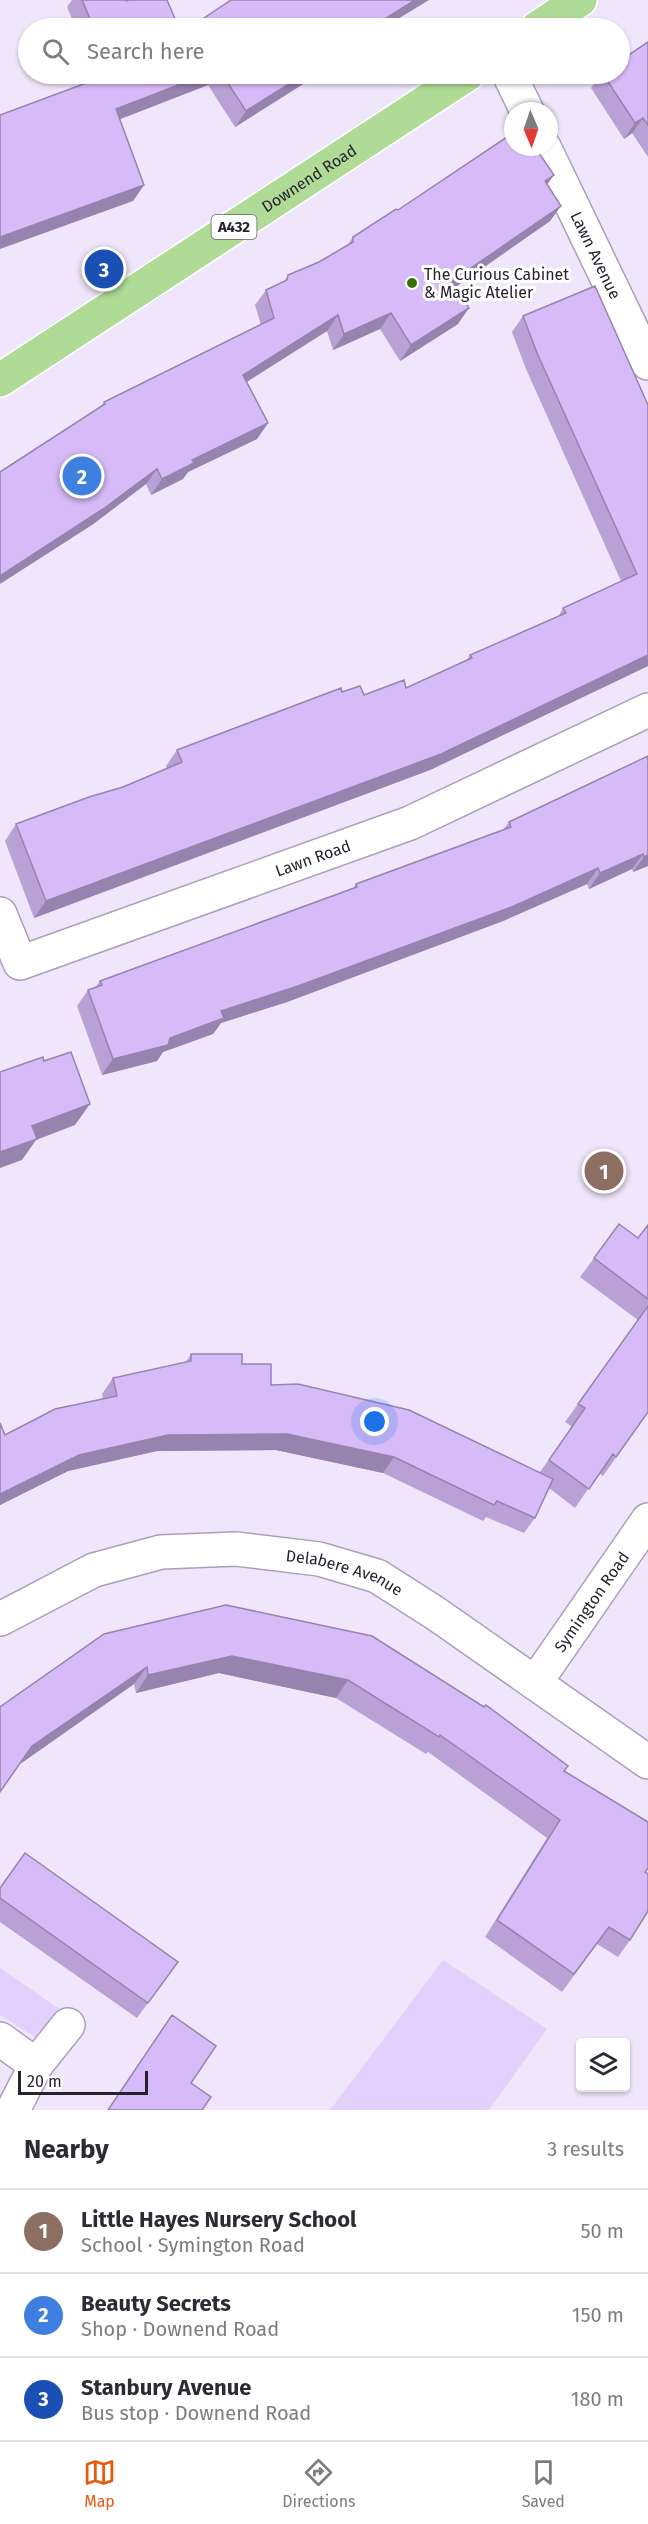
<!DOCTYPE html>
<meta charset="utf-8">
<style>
body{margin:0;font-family:"Fira Sans",sans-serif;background:#f7f7f7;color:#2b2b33}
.controls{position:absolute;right:18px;bottom:18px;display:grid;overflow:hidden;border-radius:6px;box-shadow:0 2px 4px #0004}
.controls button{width:54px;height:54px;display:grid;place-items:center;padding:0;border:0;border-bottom:2px solid #e1e1e2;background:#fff;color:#2b2b33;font:30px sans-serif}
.compass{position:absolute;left:504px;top:102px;width:54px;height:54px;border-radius:50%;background:#fff;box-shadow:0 2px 4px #0004;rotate:178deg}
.scale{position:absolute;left:18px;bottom:15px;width:130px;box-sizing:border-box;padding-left:6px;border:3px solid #27232d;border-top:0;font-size:16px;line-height:21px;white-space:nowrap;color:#27232d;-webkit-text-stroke:4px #fff;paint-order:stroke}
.you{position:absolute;left:375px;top:1422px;width:21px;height:21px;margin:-15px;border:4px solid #fff;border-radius:50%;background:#1a73e8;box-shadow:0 0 0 9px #1a73e833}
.badge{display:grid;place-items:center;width:39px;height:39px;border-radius:50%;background:#ea580c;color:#fff;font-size:20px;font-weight:700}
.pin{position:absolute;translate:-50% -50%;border:3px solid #fff;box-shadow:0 2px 6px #0006}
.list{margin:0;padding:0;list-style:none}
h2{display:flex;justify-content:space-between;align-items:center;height:78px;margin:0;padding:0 24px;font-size:26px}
h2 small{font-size:20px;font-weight:400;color:#7c7c81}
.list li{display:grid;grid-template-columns:39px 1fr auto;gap:18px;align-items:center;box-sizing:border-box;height:84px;padding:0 24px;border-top:2px solid #e1e1e2}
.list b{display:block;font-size:22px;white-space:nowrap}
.list p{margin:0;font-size:20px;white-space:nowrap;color:#7c7c81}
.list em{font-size:20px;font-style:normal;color:#7c7c81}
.icon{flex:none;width:33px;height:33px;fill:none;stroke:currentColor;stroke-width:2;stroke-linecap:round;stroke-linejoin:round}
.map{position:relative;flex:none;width:648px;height:2110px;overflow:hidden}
.search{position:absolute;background:#fff;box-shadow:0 2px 4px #0004;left:18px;right:18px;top:18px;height:66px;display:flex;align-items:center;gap:15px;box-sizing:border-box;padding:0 21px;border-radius:33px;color:#7c7c81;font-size:22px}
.sheet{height:330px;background:#fff}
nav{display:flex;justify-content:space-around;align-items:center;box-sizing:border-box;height:84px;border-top:2px solid #e1e1e2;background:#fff;font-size:16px;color:#7c7c81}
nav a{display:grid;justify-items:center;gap:3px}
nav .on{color:#ea580c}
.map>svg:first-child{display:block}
.green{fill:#e4d0fc}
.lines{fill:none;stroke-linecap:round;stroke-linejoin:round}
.street-casing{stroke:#aa9fb9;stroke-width:36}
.primary-casing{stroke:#fff;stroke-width:36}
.street{stroke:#fff;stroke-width:33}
.primary{stroke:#afdb96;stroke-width:33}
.wall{fill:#b9a1d5}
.shaded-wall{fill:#9683ae}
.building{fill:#d7bbf8;stroke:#9683ae;stroke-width:1.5}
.poi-dot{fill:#367102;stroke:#fff;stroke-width:2}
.labels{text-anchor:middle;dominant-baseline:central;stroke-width:6;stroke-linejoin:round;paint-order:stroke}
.shield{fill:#fff;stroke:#68656c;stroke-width:1.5}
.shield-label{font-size:15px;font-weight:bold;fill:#27232d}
.street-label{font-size:16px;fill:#27232d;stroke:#fff}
.poi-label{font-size:16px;fill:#27232d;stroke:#fff;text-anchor:start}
</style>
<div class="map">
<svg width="648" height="2110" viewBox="0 0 648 2110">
<rect width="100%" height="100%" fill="#f0e6fc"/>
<path class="green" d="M443,1960L547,2029L489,2110H330Z
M0,1968L64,2012L47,2034L35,2037L0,2015Z"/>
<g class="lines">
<defs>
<g id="street">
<path d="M509,74L527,111"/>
<path id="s1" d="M544,147L648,363"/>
<path id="s2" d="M0,914L20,963L410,823L648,710"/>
<path id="s3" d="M0,1619L94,1570L161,1552L236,1549L319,1559L377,1576L435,1613L648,1762"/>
<path id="s4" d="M535,1683L648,1520"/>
<path d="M0,2039L36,2065L68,2025"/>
<path d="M14,2108L36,2065"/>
</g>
<g id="primary">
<path d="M537,28L580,0"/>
<path id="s5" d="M0,380L468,74"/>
</g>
</defs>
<use href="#street" class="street-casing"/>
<use href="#primary" class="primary-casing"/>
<use href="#street" class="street"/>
<use href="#primary" class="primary"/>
</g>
<path class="wall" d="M72,0H125L126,1L179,28H76L67,7Z
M648,42V157L632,133L624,139L591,88L601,74H620Z
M95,74H319L235,127L208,85L120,119L144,185L133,201L90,81Z
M554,175L547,184L561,206L550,221L456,287L458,324L400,361L380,329L333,350L327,331L247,382L268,423L257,439L188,472L183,479L151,495L146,484L92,525L101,407L104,402L261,325L255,305L266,290L284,282L288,275L319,262L347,246L353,237L398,210Z
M523,316L648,405V666L430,770L34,918L5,841L16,824L123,787L167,769L166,766L177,750L342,692L364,695L406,688L466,661L470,655L558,617L563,608L621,581L526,369L512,332Z
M648,756V866L633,872L632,869L589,889L587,884L503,921L287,1002L221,1023L213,1034L163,1052L157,1061L102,1075L77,1006L88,990L95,988L100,981L353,888L356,884L503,830L509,822Z
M648,1225V1412L603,1476L599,1473L575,1508L549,1488L535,1518L524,1533L486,1517L483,1521L383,1473L276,1450L157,1451L68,1471L0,1505V1423L5,1435L103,1399L102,1394L113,1378L186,1362L191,1354L242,1364L271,1385L540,1472L572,1427L565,1422L638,1320L580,1277L594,1258L638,1238Z
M226,1605L564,1771L648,1869L645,1873L630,1940L618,1957L597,1944L562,1992L485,1937L547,1838L428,1752L426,1754L336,1698L219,1673L136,1693L134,1684L20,1764L0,1707Z
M0,1888L178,1962L137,2018L0,1922Z"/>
<path class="shaded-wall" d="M415,0H429L383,28H372L375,25Z
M207,74H216L208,85L105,125L116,109Z
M305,74H319L235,127L246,111Z
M643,118L632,133L624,139L635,123Z
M554,175L543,190L545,181Z
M144,185L133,201L0,249V237Z
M561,206L550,221L441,297L452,281Z
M469,308L458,324L400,361L411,345Z
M391,313L380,329L333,350L344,334Z
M338,315L327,331L232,391L243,375Z
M268,423L257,439L188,472L183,479L151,495L162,479L192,460Z
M157,469L146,484L92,525L0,584V576Z
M648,655V666L430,770L34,918L46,901Z
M643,854L632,869L589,889L600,873Z
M648,855V866L633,872L644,857Z
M598,868L587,884L503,921L287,1002L221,1023L213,1034L163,1052L157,1061L102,1075L113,1059L170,1038L221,1011Z
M90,1104L75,1125L36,1140L22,1160L0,1168V1152L32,1126Z
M287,1434L394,1457L383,1473L276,1450L157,1451L68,1471L0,1505V1494L79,1455L168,1435Z
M232,1656L348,1680L336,1698L219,1673L136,1693L148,1675Z
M147,1667L134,1684L20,1764L32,1746Z"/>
<path class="building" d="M82,0H125L126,1L129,0H167L179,28H94Z
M231,0H415L375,25L377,27L375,28H189Z
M648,42V125L643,118L635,123L603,74H620V61Z
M104,74H207L116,109L144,185L0,237V115L105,76Z
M222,74H305L246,111Z
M513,133V147H535L554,175L545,181L561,206L452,281L469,308L411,345L391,313L344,334L338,315L243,375L268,423L192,460L194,463L162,479L157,469L103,509L0,576V472L105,404L104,402L274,318L266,290L287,280L288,275L319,262L353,242V237L396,209L398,210Z
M595,286L648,405V655L441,754L46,901L16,824L89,797L123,787L182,762L177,750L341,688L342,692L360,686L364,695L404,680L406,688L472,658L470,655L566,613L563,608L637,574L537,353L523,316Z
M648,756V855L644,857L643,854L600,873L598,868L514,906L298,986L221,1011L224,1018L170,1038L168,1045L113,1059L88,990L102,985L100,981L357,887L356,884L511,827L509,822Z
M71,1052L90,1104L32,1126L37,1139L0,1152V1072L43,1057L44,1061Z
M619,1224L638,1238L648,1225V1299L594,1258Z
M648,1306V1412L616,1457L613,1454L589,1489L549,1460L585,1408L578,1404Z
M191,1354H242V1364H271V1385L298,1384L409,1410L553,1479L535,1518L497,1501L494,1505L394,1457L287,1434L168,1435L79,1455L0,1494V1423L5,1435L55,1409L117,1396L113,1378L191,1361Z
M226,1605L372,1636L484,1707L486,1705L568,1766L564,1771L648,1822V1868L645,1872L648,1874V1911L630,1940L609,1927L574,1974L497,1920L560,1820L440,1735L439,1737L348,1680L232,1656L148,1675L147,1667L32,1746L0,1792V1707L104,1634Z
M25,1853L178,1962L148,2003L0,1898V1888Z
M172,2015L216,2046L191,2083L211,2097L202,2110H108Z"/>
<circle class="poi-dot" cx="412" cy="283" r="6"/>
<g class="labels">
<rect class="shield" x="211.5" y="215" width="45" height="24" rx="4.5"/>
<g class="shield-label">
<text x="234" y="227">A432</text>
</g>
<g class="street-label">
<text stroke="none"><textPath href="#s5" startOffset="369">Downend Road</textPath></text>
<text stroke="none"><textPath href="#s1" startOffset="120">Lawn Avenue</textPath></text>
<text stroke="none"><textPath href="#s2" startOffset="364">Lawn Road</textPath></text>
<text stroke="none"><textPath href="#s3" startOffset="362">Delabere Avenue</textPath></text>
<text stroke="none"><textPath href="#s4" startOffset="99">Symington Road</textPath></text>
</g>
<g class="poi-label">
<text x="424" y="274">The Curious Cabinet<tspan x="424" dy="18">&amp; Magic Atelier</tspan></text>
</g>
</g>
</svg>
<div class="controls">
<button><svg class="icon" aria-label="layers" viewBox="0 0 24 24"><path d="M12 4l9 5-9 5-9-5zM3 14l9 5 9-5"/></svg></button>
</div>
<svg class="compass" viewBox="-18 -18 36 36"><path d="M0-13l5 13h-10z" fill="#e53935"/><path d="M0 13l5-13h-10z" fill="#7c7c81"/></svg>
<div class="scale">20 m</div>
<div class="you"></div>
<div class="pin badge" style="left:604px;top:1171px;background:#8d6e63">1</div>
<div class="pin badge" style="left:82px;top:476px;background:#3f7fe0">2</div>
<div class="pin badge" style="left:104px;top:269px;background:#1a4fb4">3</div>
<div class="search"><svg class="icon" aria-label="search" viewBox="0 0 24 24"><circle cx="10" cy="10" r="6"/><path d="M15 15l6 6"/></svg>Search here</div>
</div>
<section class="sheet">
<h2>Nearby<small>3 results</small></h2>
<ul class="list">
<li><span class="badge" style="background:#8d6e63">1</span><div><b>Little Hayes Nursery School</b><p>School · Symington Road</p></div><em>50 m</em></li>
<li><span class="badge" style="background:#3f7fe0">2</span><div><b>Beauty Secrets</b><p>Shop · Downend Road</p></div><em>150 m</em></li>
<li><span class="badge" style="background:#1a4fb4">3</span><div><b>Stanbury Avenue</b><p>Bus stop · Downend Road</p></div><em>180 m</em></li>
</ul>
</section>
<nav>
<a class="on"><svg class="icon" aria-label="map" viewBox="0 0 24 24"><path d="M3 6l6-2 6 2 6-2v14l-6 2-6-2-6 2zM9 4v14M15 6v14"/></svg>Map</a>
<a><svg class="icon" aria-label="directions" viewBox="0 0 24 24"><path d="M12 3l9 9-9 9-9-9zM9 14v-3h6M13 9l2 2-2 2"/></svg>Directions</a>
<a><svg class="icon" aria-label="saved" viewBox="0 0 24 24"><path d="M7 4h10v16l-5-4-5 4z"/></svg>Saved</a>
</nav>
